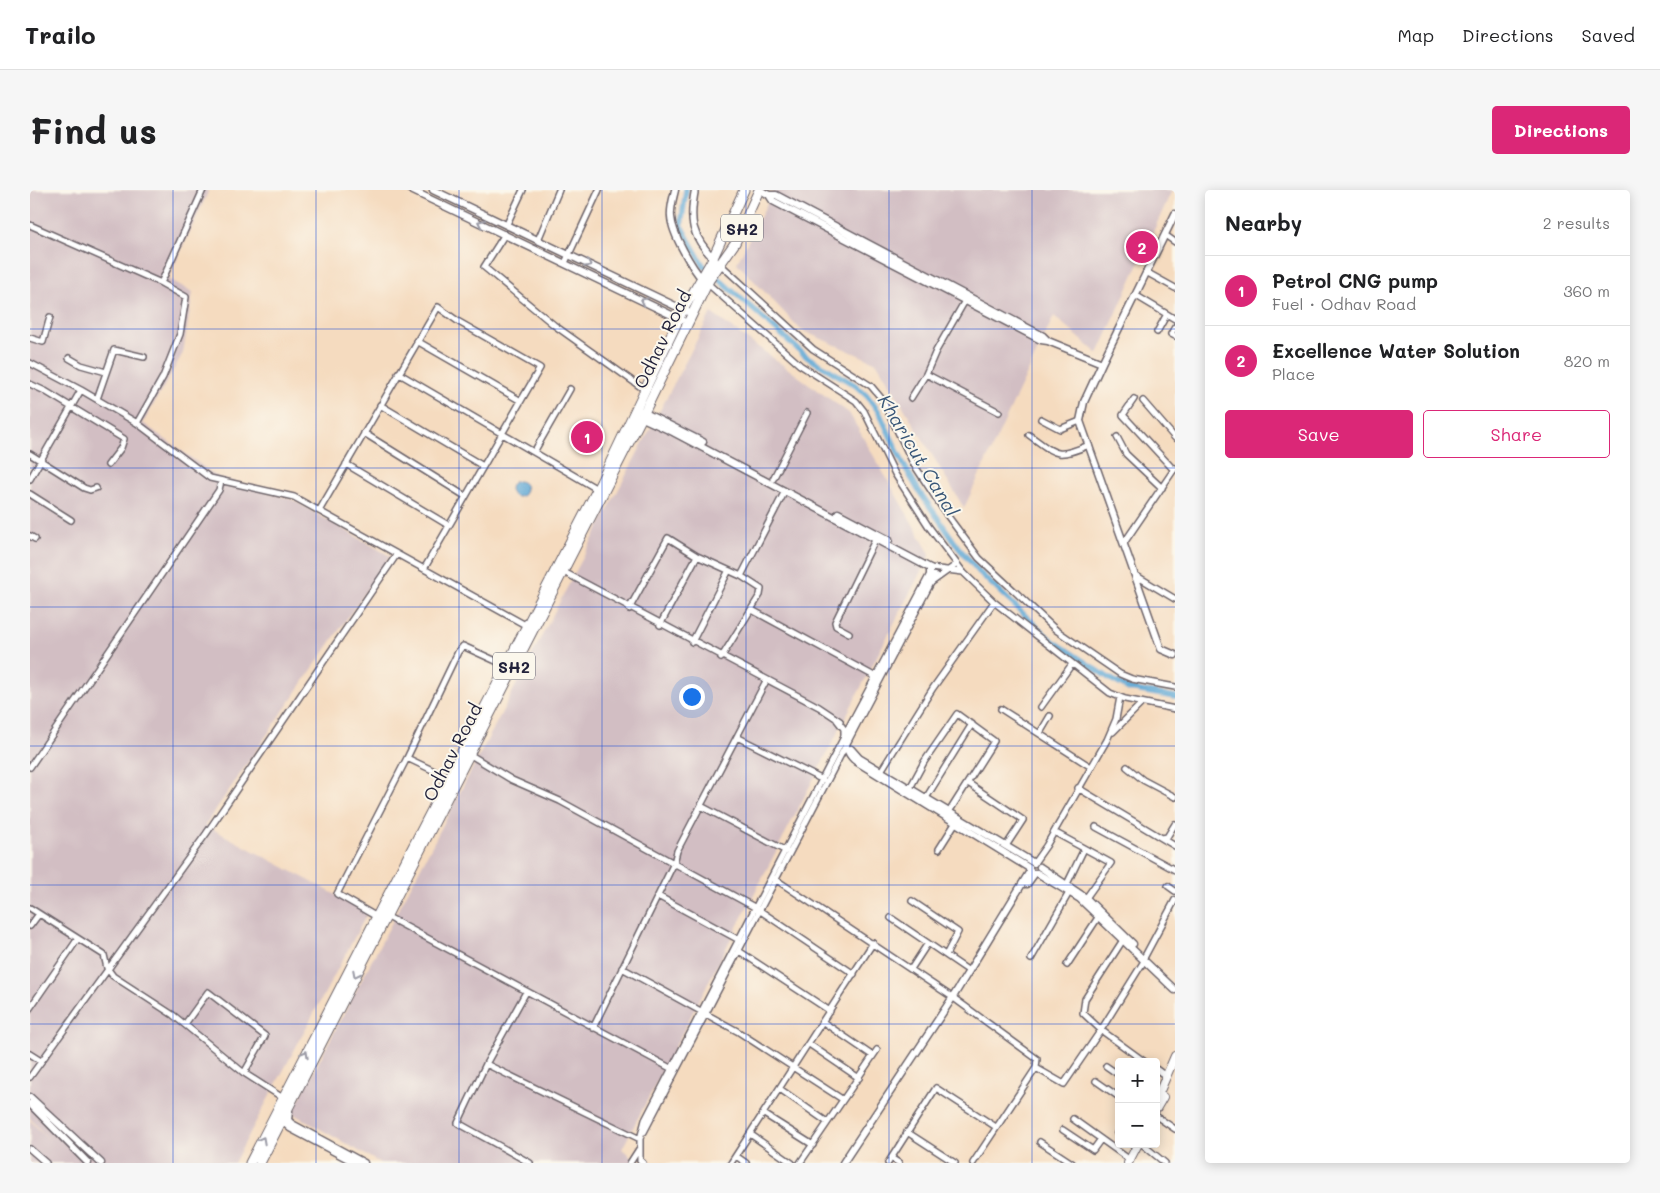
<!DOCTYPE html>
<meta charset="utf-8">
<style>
body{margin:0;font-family:Mali,sans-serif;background:#f6f6f6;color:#202124}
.controls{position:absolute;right:15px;bottom:15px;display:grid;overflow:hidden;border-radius:5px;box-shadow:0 2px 12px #0003}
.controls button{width:45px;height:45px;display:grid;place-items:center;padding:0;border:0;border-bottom:1px solid #e0e0e0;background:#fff;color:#202124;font:25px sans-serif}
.you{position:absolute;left:661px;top:506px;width:18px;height:18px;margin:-12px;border:4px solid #fff;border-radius:50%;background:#1a73e8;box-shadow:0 0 0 8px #1a73e833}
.badge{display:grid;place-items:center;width:32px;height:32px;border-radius:50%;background:#db2777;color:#fff;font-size:16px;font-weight:700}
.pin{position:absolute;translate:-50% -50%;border:2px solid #fff;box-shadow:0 1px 5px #0006}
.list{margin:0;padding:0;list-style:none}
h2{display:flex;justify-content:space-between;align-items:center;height:65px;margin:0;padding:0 20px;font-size:21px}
h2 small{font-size:16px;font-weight:400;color:#757577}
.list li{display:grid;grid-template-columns:32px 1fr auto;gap:15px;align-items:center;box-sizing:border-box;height:70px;padding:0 20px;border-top:1px solid #e0e0e0}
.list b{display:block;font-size:19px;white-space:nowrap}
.list p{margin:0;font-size:16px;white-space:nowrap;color:#757577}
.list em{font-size:16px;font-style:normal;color:#757577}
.actions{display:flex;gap:10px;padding:15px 20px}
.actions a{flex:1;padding:11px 0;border:1px solid #db2777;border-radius:5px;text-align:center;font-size:18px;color:#db2777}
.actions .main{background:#db2777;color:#fff}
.map{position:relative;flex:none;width:1145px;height:973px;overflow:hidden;border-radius:5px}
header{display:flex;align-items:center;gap:30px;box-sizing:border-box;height:70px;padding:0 25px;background:#fff;border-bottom:1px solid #e0e0e0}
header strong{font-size:24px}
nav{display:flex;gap:28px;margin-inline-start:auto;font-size:18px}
.intro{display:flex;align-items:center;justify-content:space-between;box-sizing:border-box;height:120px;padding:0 30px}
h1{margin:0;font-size:35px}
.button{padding:12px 22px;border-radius:5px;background:#db2777;color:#fff;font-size:18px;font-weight:700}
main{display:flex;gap:30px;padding:0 30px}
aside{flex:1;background:#fff;border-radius:5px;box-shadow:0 2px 12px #0003}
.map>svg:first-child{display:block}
.industrial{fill:#d2bec3}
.water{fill:#5ca6d4;stroke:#3f6488}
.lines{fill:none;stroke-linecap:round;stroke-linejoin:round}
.canal{stroke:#5ca6d4;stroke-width:5.5}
.minor-casing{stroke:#6c6369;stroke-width:8}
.tertiary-casing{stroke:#6c6369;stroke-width:9}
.secondary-casing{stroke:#6c6369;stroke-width:10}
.primary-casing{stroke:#6c6369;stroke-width:11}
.minor{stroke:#fff;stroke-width:5}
.tertiary{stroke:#fff;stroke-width:6}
.secondary{stroke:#fff;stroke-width:8}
.primary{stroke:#fff;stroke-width:9}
.oneway{stroke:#9c9ca7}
.grid{fill:none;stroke:#1d4ed8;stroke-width:1;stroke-opacity:0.55}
.labels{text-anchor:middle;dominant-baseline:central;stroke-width:4;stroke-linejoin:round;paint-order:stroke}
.shield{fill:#fbf7ec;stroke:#636270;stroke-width:1}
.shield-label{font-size:16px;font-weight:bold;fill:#22223b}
.street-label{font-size:18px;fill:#22223b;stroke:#fbf7ec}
.water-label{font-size:19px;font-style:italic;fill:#395778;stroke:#fbf7ec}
</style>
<header>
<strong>Trailo</strong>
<nav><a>Map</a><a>Directions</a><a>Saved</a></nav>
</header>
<div class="intro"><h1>Find us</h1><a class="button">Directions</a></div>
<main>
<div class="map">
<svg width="1145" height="973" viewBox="0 0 1145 973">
<rect width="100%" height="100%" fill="#fbf7ec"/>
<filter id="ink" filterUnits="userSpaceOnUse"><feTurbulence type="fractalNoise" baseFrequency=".02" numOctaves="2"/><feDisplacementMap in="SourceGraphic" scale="10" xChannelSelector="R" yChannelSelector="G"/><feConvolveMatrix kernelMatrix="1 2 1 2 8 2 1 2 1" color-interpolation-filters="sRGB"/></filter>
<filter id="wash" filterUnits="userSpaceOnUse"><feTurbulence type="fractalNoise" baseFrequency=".0096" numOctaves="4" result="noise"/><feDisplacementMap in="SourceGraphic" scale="20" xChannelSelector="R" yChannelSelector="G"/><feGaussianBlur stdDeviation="1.12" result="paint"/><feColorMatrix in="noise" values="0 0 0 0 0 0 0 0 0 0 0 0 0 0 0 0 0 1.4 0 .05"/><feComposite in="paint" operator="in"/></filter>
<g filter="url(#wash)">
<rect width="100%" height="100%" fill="#f5dbbf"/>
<path class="industrial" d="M0,0H179L138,89L163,102L153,163L113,233L186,286L263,310L360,366L175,635L338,722L204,973H0V930L20,951L0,928Z
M744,0H1142L1068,164L1024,126L934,318L847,173L771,140L707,73Z
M681,123L819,223L900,364L592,959L609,973H350L262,923Z"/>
<path class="water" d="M480 299a8 8 0 1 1 16 0a8 8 0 1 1-16 0Z"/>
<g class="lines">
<path class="canal" d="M656,0L651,36L673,75L777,167L825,195L838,207L849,222L875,277L889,301L928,357L950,383L1020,449L1079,488L1099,499L1145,507"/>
</g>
</g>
<g filter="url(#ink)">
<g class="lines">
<defs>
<path id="minor" d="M477,34L493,0
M0,35L131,93
M475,44L454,77L524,135L615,200
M1135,45L1145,52
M508,50L529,0
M535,73L569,0
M690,74L783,159L841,196L852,209L883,273L917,325L949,368L1026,440L1090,484L1102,489L1145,497
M1116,82L1145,98
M677,93L770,175L826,211L834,221L865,284L899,337L933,382L964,412L1080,503L1095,509L1145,519
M1105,105L1145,129
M1145,137L1141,144L1145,146
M1127,142L1137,124
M0,148L13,152L20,127
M387,151L491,211
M39,168L51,175L76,182
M0,173L51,200
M368,183L567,299
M896,184L906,161L936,109
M0,194L15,201L94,249L91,258L78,275
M881,208L896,184L969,222
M67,209L84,160L114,167
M1104,209L1093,225L1144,280
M1113,211L1145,248
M350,215L453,276
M1011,229L1030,239L1050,231
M107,233L133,187L150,144L156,107L131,93L173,0
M334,243L435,306
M999,245C1027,265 1026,269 1059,255
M1087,247L1096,264L1132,298
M504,262L540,199
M0,264L54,298L60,300L66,298
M316,274L418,335
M0,289L51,200L107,233L180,288L264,307L499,437
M743,289L777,223
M0,304L41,330
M289,321L408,117L429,132L510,178L394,379
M0,346L5,349
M1094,353L1145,278
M900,378L933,382
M532,381L789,517L810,531
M1105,385L1145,409
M711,386L755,301
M902,392L927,374
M599,419L638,348L667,366
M722,420L846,487
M630,435L667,366L711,386L731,399L730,405L691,468
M819,443L806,436L805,432L846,348
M662,452L698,382
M1011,517L1042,474
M971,519L1061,577
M1083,542L1112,513
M1010,543L1020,526
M707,547L793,590
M439,564L482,590L530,611L726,718L824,784
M0,577L189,300L191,291
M1097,577L1113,590L1145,607
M851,581L903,498L964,412
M419,588L377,568L428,462L433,456L477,476
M938,593L993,630L976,656
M880,598L894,572L927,524L964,551L919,622
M1048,598L1145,656
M896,608L942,534
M671,616L756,661
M1066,637L1145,680
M1024,642L1081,673L1056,708
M1132,648L1137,647L1145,634
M909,659L926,632
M1004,673L1016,656L1077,550L1086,529L1090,507
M742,687L925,809L1007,869L1006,878L943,973
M1037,694L1054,659
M1138,696L1145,701
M628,706L711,751
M882,711L928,742L916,765
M0,718L74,765L77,778L83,786L143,825L214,883L253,908
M356,726L644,880
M347,727L307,704L377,568
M861,728L939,781
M0,736L9,724
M1093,750L1055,809L1053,823L1071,840L1115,872
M709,761L800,821
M1115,766L1145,710
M1001,769L1040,701
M1037,775L1069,726
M592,778L707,841L812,909
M881,779L898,753
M496,802L456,874L428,933L500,973
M0,818L47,750
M793,832L843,866
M155,834L178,802L235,846L214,883
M563,838L644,673L647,661L736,491
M779,854L829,888
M0,864L11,871
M456,874L610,949
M1076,876L1089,885
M1006,878L1034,894L1071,840L1114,771
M1126,879L1137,887
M0,887L176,644L367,364
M1066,891L1089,907
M750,899L797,932
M734,924L783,955
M1126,926L1145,939
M1043,929L1096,967
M1033,940L1063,960L1071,949
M614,942L816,555
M877,942L925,973
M1087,943L1089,944
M720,944L762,973
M1010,952L1042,973
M1103,954V955
M1112,954L1135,973
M0,959L16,973
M706,966L716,973
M861,968L869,973
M600,973L609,959
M613,973L610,970V949L615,930L814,547V539L807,530
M701,973L843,753
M770,973L847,860
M858,973L906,898L966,937"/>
<path id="tertiary" d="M381,0L652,130
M403,0L662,124
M645,0C643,9 640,18 641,27C642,44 662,78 673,90
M665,0C659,31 661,46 685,70
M730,0L739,5H746L1013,146L1018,151
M739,5L743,11L1011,150L1018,151L1072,173
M1145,24L1072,173L1054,212L1050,231L1131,459L1145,465
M611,221L673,252
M608,226L643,242L900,378V385L814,547C816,557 818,566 827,572L999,678
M808,323L859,350
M816,554L904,386
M821,559L829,568L1004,673
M1010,677L1056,708L1103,754
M1007,683L1050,709L1145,800
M997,694L1005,683
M0,907L71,973
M0,914L58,973
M259,921L258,930L262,934L334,973
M251,930L260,938L326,973
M813,973L923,807L1000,681"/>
<path id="secondary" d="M1126,910L1145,866
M1126,919L1133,907
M1098,973L1108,954"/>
<path id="primary" d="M220,973L571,292L653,120L681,72L714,0
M230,973L612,227L679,90L705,53L729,0"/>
</defs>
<use href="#minor" class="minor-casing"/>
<use href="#tertiary" class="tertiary-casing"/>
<use href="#secondary" class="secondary-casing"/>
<use href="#primary" class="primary-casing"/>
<use href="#minor" class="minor"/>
<use href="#tertiary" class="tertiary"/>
<use href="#secondary" class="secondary"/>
<use href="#primary" class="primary"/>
</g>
<defs><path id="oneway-chevron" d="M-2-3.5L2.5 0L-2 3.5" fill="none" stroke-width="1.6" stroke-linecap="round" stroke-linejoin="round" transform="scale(1.25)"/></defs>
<g class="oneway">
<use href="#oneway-chevron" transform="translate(451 33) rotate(-155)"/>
<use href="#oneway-chevron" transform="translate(558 74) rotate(26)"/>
<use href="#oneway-chevron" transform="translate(614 111) rotate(-154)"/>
<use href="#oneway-chevron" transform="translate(326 784) rotate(117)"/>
<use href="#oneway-chevron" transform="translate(275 864) rotate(-62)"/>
<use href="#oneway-chevron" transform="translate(232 950) rotate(-62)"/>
</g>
</g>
<path class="grid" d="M143,0V973M286,0V973M429,0V973M572,0V973M716,0V973M859,0V973M1002,0V973M0,139H1145M0,278H1145M0,417H1145M0,556H1145M0,695H1145M0,834H1145"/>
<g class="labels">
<g class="shield">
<rect x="691" y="24.5" width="42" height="27" rx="4"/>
<rect x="463" y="462.5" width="42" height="27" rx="4"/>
</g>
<g class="shield-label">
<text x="712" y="38">SH2</text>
<text x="484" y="476">SH2</text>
</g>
<g class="street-label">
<text transform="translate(632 149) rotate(-64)">Odhav Road</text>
<text transform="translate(422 562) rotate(-63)">Odhav Road</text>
</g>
<g class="water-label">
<text transform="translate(889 265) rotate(59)">Kharicut Canal</text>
</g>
</g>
</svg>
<div class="controls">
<button>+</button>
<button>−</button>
</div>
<div class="you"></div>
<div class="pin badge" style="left:557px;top:247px">1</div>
<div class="pin badge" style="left:1112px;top:57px">2</div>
</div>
<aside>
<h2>Nearby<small>2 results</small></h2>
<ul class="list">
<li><span class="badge">1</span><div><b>Petrol CNG pump</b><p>Fuel · Odhav Road</p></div><em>360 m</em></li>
<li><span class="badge">2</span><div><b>Excellence Water Solution</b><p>Place</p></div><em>820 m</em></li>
</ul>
<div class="actions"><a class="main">Save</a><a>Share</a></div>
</aside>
</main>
